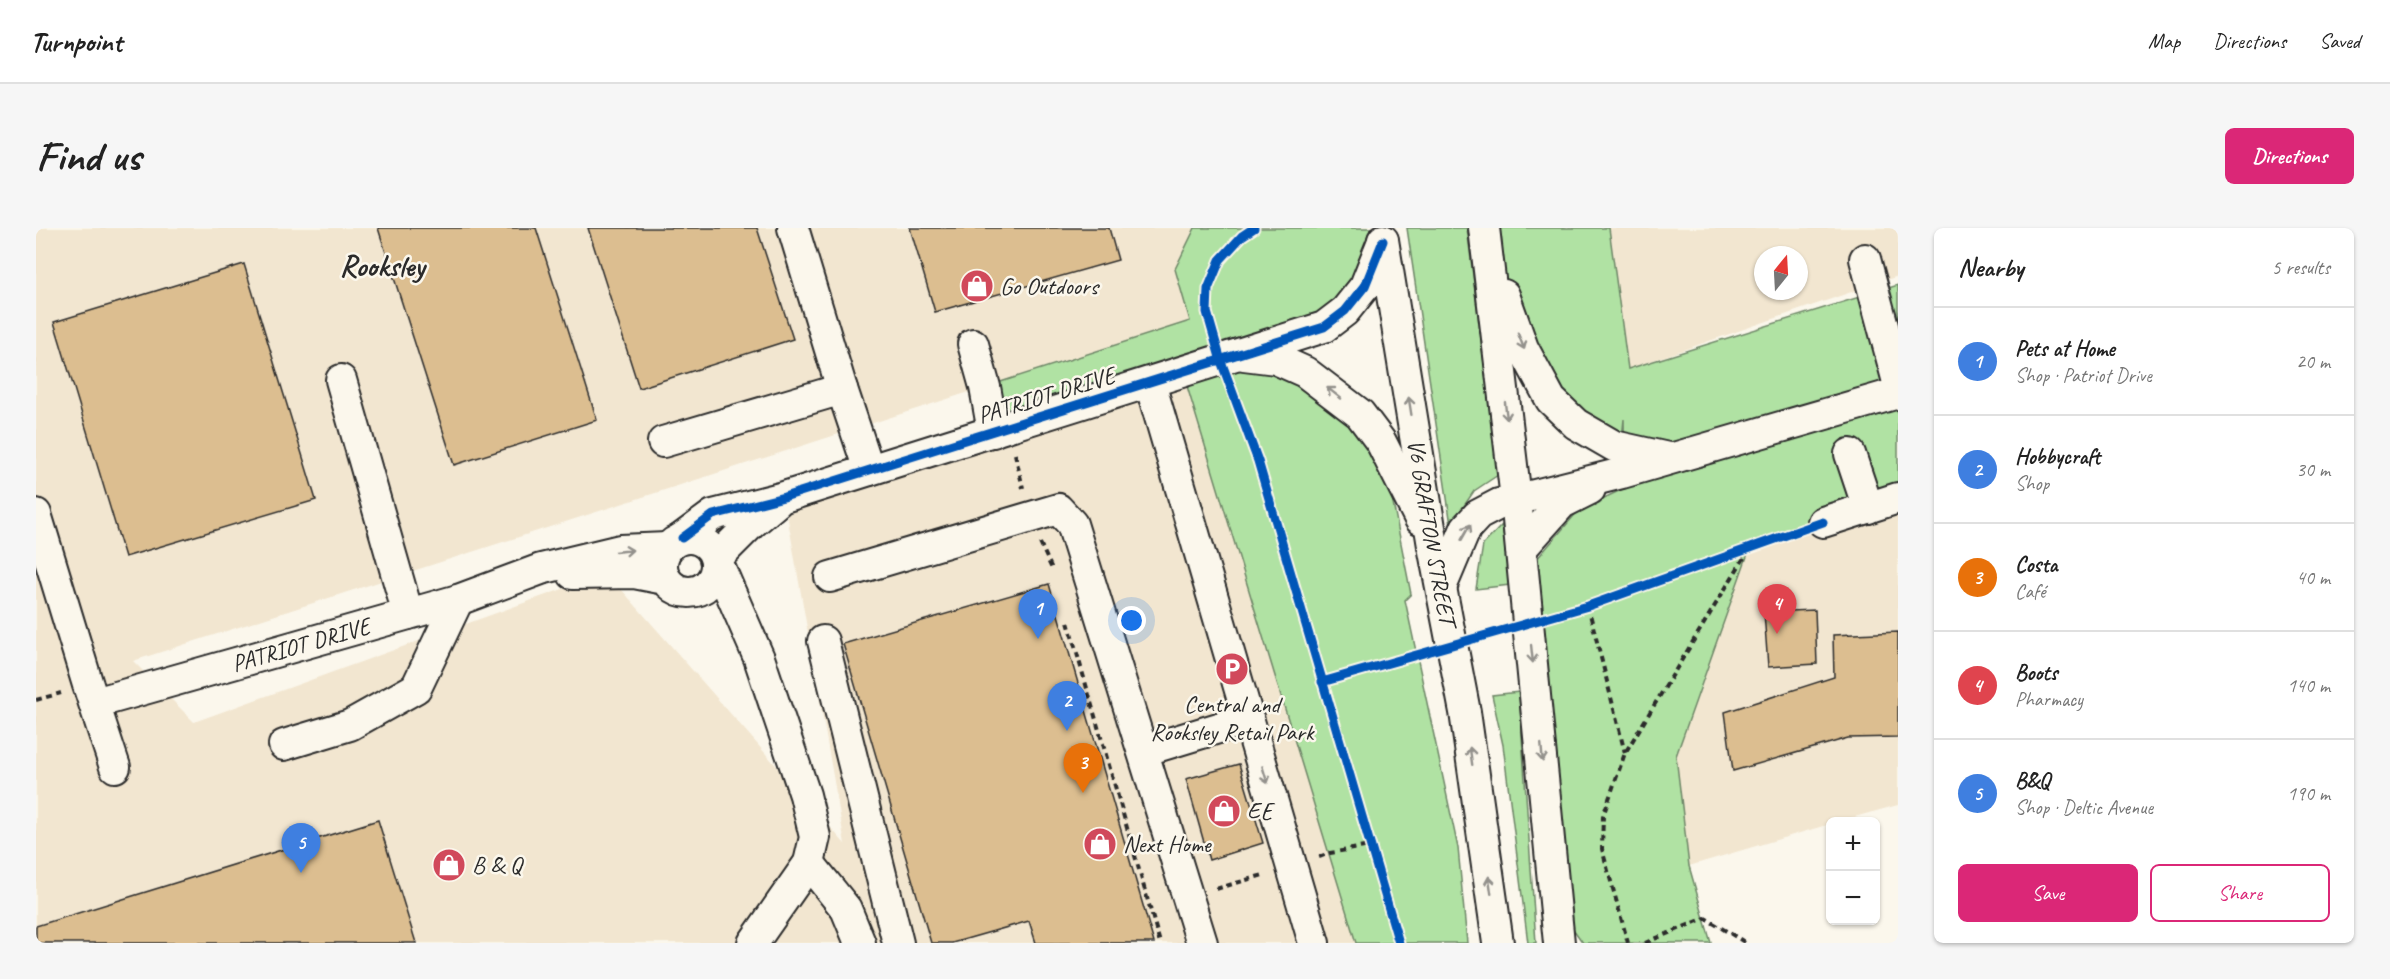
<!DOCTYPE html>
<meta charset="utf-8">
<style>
body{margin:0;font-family:Caveat,sans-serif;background:#f6f6f6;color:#222}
.controls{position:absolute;right:18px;bottom:18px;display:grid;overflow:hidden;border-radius:9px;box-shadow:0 2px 4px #0004}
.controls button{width:54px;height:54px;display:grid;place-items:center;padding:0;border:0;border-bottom:2px solid #e0e0e0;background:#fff;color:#222;font:30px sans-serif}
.compass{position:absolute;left:1718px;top:18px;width:54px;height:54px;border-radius:50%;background:#fff;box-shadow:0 2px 4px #0004;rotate:18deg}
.you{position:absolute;left:1096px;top:393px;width:21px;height:21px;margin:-15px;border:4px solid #fff;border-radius:50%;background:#1a73e8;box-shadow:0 0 0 9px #1a73e833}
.badge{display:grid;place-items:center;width:39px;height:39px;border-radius:50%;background:#db2777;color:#fff;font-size:20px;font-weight:700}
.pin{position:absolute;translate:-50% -50px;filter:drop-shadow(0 2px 3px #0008)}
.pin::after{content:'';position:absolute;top:32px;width:21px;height:18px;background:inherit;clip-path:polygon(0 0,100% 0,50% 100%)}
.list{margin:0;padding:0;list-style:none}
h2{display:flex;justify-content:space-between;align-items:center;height:78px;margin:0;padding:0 24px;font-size:26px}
h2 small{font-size:20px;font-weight:400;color:#767676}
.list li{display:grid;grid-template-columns:39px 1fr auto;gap:18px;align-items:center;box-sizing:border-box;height:108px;padding:0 24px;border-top:2px solid #e0e0e0}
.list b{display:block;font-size:22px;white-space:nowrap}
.list p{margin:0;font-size:20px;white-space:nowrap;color:#767676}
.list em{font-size:20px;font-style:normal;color:#767676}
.actions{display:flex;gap:12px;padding:18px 24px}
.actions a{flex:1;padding:14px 0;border:2px solid #db2777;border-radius:9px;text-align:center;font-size:21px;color:#db2777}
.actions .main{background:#db2777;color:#fff}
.map{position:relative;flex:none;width:1862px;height:715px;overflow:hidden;border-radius:9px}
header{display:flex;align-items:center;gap:36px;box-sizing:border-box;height:84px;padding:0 30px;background:#fff;border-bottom:2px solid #e0e0e0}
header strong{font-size:28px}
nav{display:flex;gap:33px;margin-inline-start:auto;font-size:21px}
.intro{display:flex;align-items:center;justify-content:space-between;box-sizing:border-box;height:144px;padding:0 36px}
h1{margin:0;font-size:42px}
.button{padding:15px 27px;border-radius:9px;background:#db2777;color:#fff;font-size:21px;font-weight:700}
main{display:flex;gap:36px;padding:0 36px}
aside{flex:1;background:#fff;border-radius:9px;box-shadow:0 2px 4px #0004}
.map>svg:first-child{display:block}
.built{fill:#f2e6d0;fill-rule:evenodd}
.green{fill:#b0e2a3;stroke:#6e8667;stroke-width:1.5}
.building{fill:#dcbe90;stroke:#2b2b2b;stroke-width:1.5}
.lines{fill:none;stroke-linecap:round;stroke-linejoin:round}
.minor-casing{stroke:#2b2b2b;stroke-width:34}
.path{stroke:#2b2b2b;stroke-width:4;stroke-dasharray:6 4.5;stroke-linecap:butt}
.minor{stroke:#fbf7ec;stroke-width:30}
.cycleway-casing{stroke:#fbf7ec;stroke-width:13}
.cycleway{stroke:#0057b8;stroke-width:9}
.oneway{stroke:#93918c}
.labels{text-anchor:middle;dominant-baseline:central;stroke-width:5;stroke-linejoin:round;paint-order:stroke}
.poi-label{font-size:24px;fill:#2b2b2b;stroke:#fbf7ec;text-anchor:start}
.street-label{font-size:24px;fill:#2b2b2b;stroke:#fbf7ec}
.district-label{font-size:30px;font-weight:bold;fill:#2b2b2b;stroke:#fbf7ec}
</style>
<header>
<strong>Turnpoint</strong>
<nav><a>Map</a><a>Directions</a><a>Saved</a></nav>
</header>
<div class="intro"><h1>Find us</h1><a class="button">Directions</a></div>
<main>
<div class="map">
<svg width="1862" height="715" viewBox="0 0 1862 715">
<rect width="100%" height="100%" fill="#fbf7ec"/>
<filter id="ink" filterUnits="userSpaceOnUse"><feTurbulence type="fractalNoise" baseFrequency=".0167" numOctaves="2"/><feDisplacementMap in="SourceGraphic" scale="12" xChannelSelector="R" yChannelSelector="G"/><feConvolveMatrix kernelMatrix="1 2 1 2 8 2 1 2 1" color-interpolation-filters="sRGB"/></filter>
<g filter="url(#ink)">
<path class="built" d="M0,0H1159L1139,41L1154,93L97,433L158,494L571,345L809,616L748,269L1147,145L1320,715H0Z
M1573,0H1862V48L1592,141ZM1727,27H1763V63H1727Z
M1862,270V577L1804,593L1794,594V596L1653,638L1640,528L1714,320Z"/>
<path class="green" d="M1159,0H1346L1329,58L1240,131L1345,214L1375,366L1369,372L1422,620L1431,715H1320L1147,145L957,204L949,159L1154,93L1139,41Z
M1371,0H1431L1462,247L1438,263L1415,297Z
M1448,0H1573L1592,141L1862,57V270L1714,320L1640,528L1653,638L1675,715H1547L1519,675L1487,347L1543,282L1589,260L1588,191L1585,220L1515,172Z
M1466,297L1474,357L1440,361L1447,317Z
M1483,464L1500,715H1492L1467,517L1456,467Z"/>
<path class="building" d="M342,0H500L561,192L418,237Z
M552,0H721L757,111L603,160Z
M874,0H1073L1082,32L899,84Z
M208,36L280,272L89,329L18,94Z
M1013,356L1118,715H1000L993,693L916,715H895L807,416Z
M1779,382L1781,436L1732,439L1728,384Z
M1862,404V509L1812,510L1697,543L1689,484L1798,449L1797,407Z
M1203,536L1227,615L1173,632L1150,551Z
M342,592L380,715H0V698Z"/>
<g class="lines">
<defs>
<g id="minor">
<path d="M757,0L806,161"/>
<path d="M1448,0L1480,271L1523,715"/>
<path id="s1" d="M1347,12L1397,318L1429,484L1462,715"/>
<path d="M1829,31L1862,154"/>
<path d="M1468,67L1487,120L1515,172L1540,196L1578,218L1632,230"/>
<path d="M937,116L949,159L957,204"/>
<path d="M1208,127L1240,131L1269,144L1324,186L1345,214L1384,291"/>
<path d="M305,152L372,386"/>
<path d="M1114,155L1278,715"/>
<path d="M627,214L806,161L833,242"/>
<path d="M1814,226L1832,280"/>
<path d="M0,286L52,457L79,539"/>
<path d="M1787,294L1862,270"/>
<circle cx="653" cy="337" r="27"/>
<path d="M646,310L677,287L748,269L1288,99L1309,83L1329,58L1347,13"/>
<path d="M1485,321L1526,275L1554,261"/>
<path d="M537,346L598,345L629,351"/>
<path d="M794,349L1022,281L1036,296L1166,715"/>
<path d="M1406,357L1430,300L1442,287L1463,276L1586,245L1862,165"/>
<path d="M787,413L862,715"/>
<path id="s2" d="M59,475L422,372L505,341L584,322L631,320"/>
<path d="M248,517L314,497L380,460L422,372"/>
<path d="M1107,523L1212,491"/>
<path d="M773,635L810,681L824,715"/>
<path d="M717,715L773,635L779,609L769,567L723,430L680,331L716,295L741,274"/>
</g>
</defs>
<use href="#minor" class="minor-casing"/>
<path class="path" d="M979,226L987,260
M1004,315L1016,341
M1552,378L1589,525
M1032,394L1124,715
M0,472L25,465
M1283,629L1294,625L1334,618
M1180,661L1227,647
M1592,715L1566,621L1567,588L1589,525L1714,320
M1609,715L1669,690L1710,715"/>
<use href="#minor" class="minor"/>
<defs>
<path id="cycleway" d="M1218,0L1206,8L1184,32L1172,61L1171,84L1185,133L1222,233L1363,715
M646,310L677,287L748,269L1288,99L1309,83L1329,58L1347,13
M1286,454L1552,378L1787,294"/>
</defs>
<use href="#cycleway" class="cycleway-casing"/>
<use href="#cycleway" class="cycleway"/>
</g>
<defs><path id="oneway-shaft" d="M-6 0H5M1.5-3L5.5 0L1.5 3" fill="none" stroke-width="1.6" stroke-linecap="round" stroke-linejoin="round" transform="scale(1.5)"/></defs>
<g class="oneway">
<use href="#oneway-shaft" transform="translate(1485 113) rotate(68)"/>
<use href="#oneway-shaft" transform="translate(1298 165) rotate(-142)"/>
<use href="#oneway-shaft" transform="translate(1374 178) rotate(-99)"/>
<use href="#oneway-shaft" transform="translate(1470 183) rotate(83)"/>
<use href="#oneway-shaft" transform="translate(1430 304) rotate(-60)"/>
<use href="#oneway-shaft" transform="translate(588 323) rotate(-6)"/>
<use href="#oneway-shaft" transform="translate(1496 426) rotate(84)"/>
<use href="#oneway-shaft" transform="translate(1506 525) rotate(85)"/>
<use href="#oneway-shaft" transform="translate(1435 528) rotate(-98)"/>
<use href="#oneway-shaft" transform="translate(1229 547) rotate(73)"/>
<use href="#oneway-shaft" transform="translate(1454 657) rotate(-98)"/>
</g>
</g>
<defs>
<symbol id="shop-disc" viewBox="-11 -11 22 22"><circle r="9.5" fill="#d1495b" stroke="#fbf7ec"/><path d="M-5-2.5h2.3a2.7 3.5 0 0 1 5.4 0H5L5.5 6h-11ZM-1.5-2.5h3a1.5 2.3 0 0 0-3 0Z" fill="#fff"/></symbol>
<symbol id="parking-disc" viewBox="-11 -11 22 22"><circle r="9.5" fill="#d1495b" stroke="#fbf7ec"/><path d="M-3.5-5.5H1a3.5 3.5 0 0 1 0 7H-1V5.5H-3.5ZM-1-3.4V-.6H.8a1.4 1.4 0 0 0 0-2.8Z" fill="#fff"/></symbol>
</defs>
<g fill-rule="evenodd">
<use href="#shop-disc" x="922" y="39" width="38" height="38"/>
<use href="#parking-disc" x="1177" y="422" width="38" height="38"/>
<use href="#shop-disc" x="1169" y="564" width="38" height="38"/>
<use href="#shop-disc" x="1045" y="597" width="38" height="38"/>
<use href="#shop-disc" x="394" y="618" width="38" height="38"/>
</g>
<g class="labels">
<g class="poi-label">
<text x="964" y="58">Go Outdoors</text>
<text x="1196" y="476" text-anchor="middle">Central and<tspan x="1196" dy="28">Rooksley Retail Park</tspan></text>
<text x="1211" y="583">EE</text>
<text x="1087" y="616">Next Home</text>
<text x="436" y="637">B &amp; Q</text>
</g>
<g class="street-label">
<text transform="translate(1010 167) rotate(-17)">PATRIOT DRIVE</text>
<text stroke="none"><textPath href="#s1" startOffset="296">V6 GRAFTON STREET</textPath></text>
<text stroke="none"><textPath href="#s2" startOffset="214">PATRIOT DRIVE</textPath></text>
</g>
<g class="district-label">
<text x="346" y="38">Rooksley</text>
</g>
</g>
</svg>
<div class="controls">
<button>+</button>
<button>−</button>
</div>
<svg class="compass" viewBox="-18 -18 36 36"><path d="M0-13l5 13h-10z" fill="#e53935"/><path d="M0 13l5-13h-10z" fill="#767676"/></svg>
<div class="you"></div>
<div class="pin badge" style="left:1002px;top:411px;background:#3f7fe0">1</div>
<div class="pin badge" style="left:1031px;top:503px;background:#3f7fe0">2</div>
<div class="pin badge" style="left:1047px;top:565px;background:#e8710a">3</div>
<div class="pin badge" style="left:1741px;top:406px;background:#e0444e">4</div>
<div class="pin badge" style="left:265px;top:645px;background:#3f7fe0">5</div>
</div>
<aside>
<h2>Nearby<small>5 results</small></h2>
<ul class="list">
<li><span class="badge" style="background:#3f7fe0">1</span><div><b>Pets at Home</b><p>Shop · Patriot Drive</p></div><em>20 m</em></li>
<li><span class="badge" style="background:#3f7fe0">2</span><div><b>Hobbycraft</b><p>Shop</p></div><em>30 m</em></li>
<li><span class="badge" style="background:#e8710a">3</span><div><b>Costa</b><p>Café</p></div><em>40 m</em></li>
<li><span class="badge" style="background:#e0444e">4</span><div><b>Boots</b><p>Pharmacy</p></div><em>140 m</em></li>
<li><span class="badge" style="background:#3f7fe0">5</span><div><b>B&amp;Q</b><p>Shop · Deltic Avenue</p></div><em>190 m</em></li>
</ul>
<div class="actions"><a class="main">Save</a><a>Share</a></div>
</aside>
</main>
